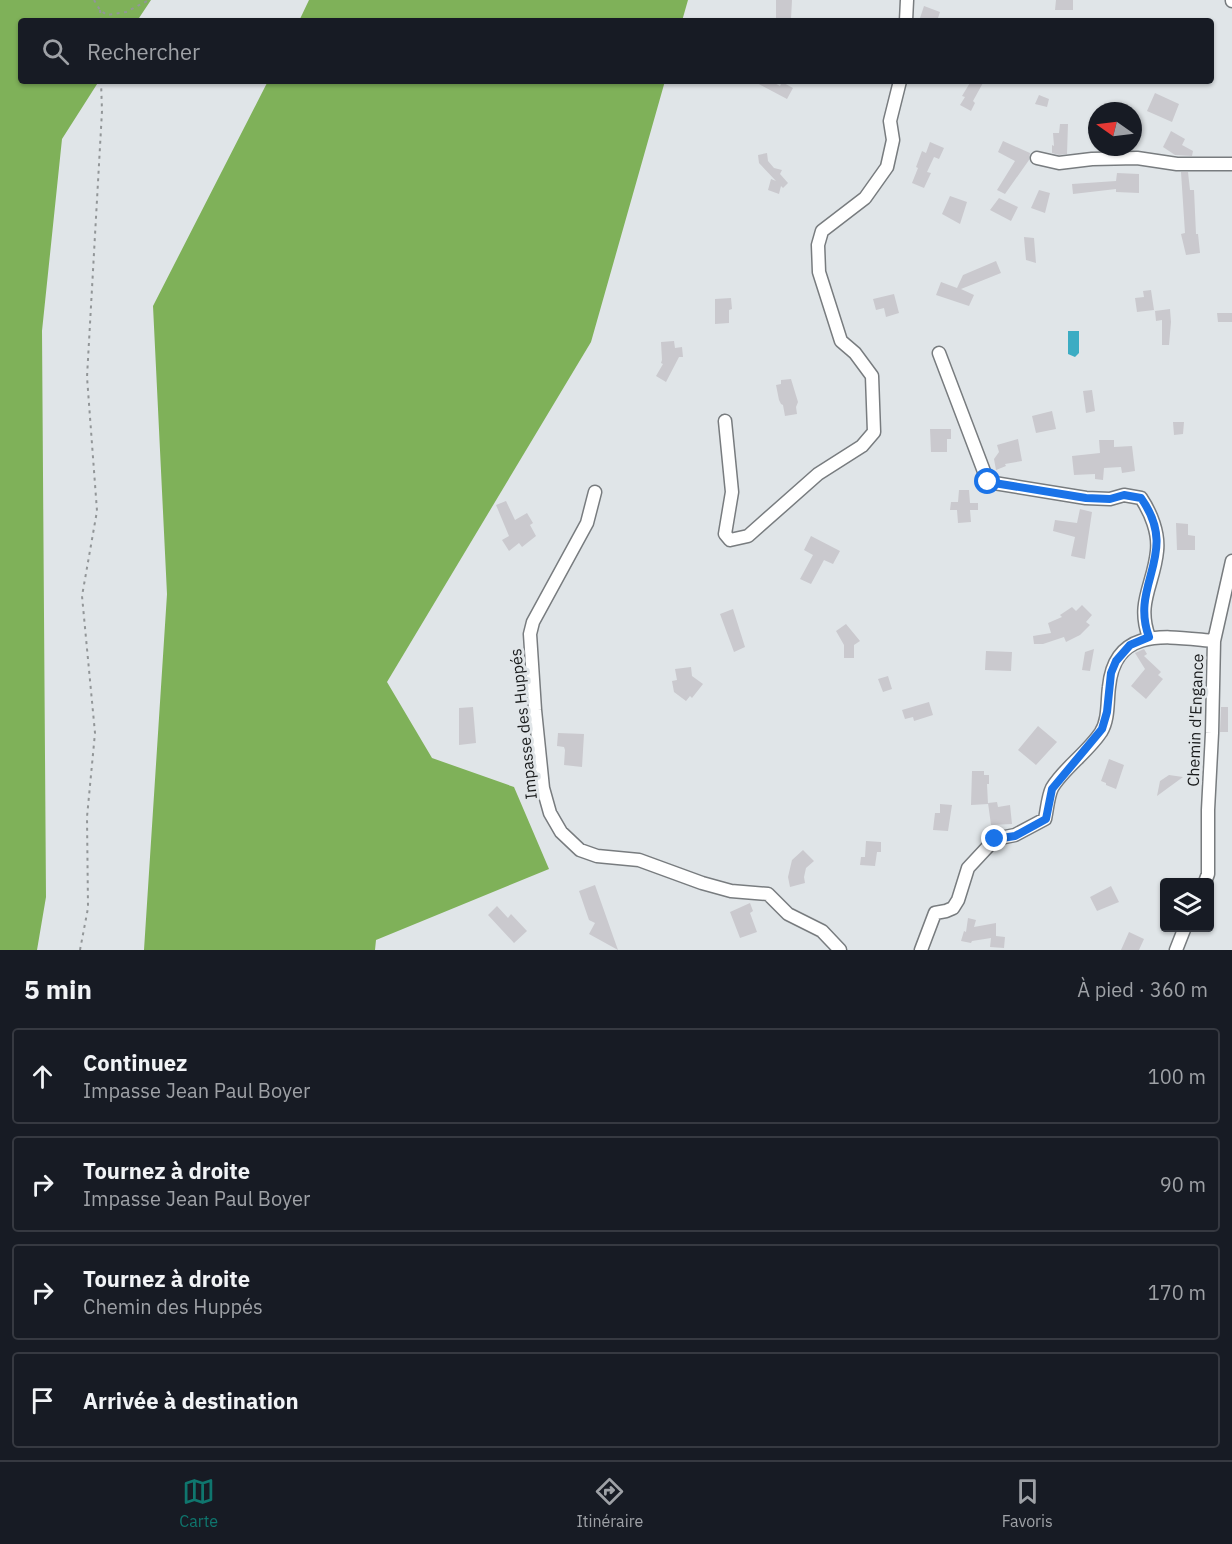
<!DOCTYPE html>
<html lang="fr">
<meta charset="utf-8">
<style>
body{margin:0;font-family:"IBM Plex Sans",sans-serif;background:#20242c;color:#f1f3f6}
.controls{position:absolute;right:18px;bottom:18px;display:grid;overflow:hidden;border-radius:6px;box-shadow:0 2px 4px #0004}
.controls button{width:54px;height:54px;display:grid;place-items:center;padding:0;border:0;border-bottom:2px solid #363941;background:#171b24;color:#f1f3f6;font:30px sans-serif}
.compass{position:absolute;left:1088px;top:102px;width:54px;height:54px;border-radius:50%;background:#171b24;box-shadow:0 2px 4px #0004;rotate:284deg}
.stop{position:absolute;width:18px;height:18px;margin:-14px;border:4px solid #1a73e8;border-radius:50%;background:#fff}
.stop.end{background:#1a73e8;border-color:#fff;box-shadow:0 2px 6px #0008}
.list{margin:0;padding:0;list-style:none}
h2{display:flex;justify-content:space-between;align-items:center;height:78px;margin:0;padding:0 24px;font-size:26px}
h2 small{font-size:20px;font-weight:400;color:#9ea1a6}
.list li{display:grid;grid-template-columns:39px 1fr auto;gap:18px;align-items:center;box-sizing:border-box;height:96px;margin:0 12px 12px;padding:0 12px;border:2px solid #363941;border-radius:6px}
.list b{display:block;font-size:22px;white-space:nowrap}
.list p{margin:0;font-size:20px;white-space:nowrap;color:#9ea1a6}
.list em{font-size:20px;font-style:normal;color:#9ea1a6}
.icon{flex:none;width:33px;height:33px;fill:none;stroke:currentColor;stroke-width:2;stroke-linecap:round;stroke-linejoin:round}
.map{position:relative;flex:none;width:1232px;height:950px;overflow:hidden}
.search{position:absolute;background:#171b24;box-shadow:0 2px 4px #0004;left:18px;right:18px;top:18px;height:66px;display:flex;align-items:center;gap:15px;box-sizing:border-box;padding:0 21px;border-radius:6px;color:#9ea1a6;font-size:22px}
.sheet{height:510px;background:#171b24}
nav{display:flex;justify-content:space-around;align-items:center;box-sizing:border-box;height:84px;border-top:2px solid #363941;background:#171b24;font-size:16px;color:#9ea1a6}
nav a{display:grid;justify-items:center;gap:3px}
nav .on{color:#0f766e}
.map>svg:first-child{display:block}
.forest{fill:#7fb159}
.water{fill:#3cacc3}
.building{fill:#cac9ce}
.lines{fill:none;stroke-linecap:round;stroke-linejoin:round}
.minor-casing{stroke:#787c7f;stroke-width:15}
.path{stroke:#929698;stroke-width:2;stroke-dasharray:3 4.5;stroke-linecap:butt}
.minor{stroke:#fff;stroke-width:12}
.route{stroke:#1a73e8;stroke-width:8}
.labels{text-anchor:middle;dominant-baseline:central;stroke-width:6;stroke-linejoin:round;paint-order:stroke}
.street-label{font-size:16px;fill:#191b1c;stroke:#e0e5e8}
</style>
<div class="map">
<svg width="1232" height="950" viewBox="0 0 1232 950">
<rect width="100%" height="100%" fill="#e0e5e8"/>
<path class="forest" d="M0,0H151L137,21H21V81H99L62,139L42,331L46,897L37,950H0Z
M309,0H688L682,21H299Z
M268,81H665L591,342L387,682L432,758L514,787L549,869L376,940L375,950H144L167,594L153,306Z"/>
<path class="water" d="M1068,331H1079V353L1075,357L1068,354Z"/>
<path class="building" d="M776,0H792L791,19L776,18Z
M1056,0H1073V10H1055Z
M924,6L940,12L937,21H919Z
M753,81H771L780,86L782,82L793,88L787,99Z
M971,81H984L973,101L975,103L971,111L960,105L965,97L962,96Z
M1155,93L1179,104L1172,122L1147,111Z
M1039,95L1049,99L1047,107L1035,104Z
M1060,124H1068L1067,154L1059,155L1052,153V145L1054,146L1053,133H1059Z
M1171,131L1185,139L1182,145L1193,151L1192,156L1175,155L1163,147Z
M1003,141L1030,153L1029,160L1005,194L997,190L1015,161L998,152Z
M930,142L944,148L939,159L934,157L927,172L931,173L924,188L912,183L918,168L916,167L922,151L926,153Z
M767,153L768,161L774,168L782,170L780,174L788,183L783,188L781,186L779,194L768,190L771,179L776,181L759,163L758,155Z
M1181,172H1188L1190,190H1194L1196,234H1198L1200,253L1186,255L1181,234L1185,233Z
M1117,173L1139,174V193L1116,192V189L1073,194L1072,184L1116,181Z
M1039,190L1050,193L1045,213L1031,208Z
M950,196L967,202L960,224L942,214Z
M999,198L1018,207L1011,221L990,210Z
M1024,237L1034,238L1036,263L1026,260Z
M996,261L1001,273L961,289L974,295L969,306L936,295L941,282L957,288L963,275Z
M1151,290L1154,310L1137,312L1135,298L1144,297L1143,291Z
M894,294L899,313L886,317L884,308L876,310L873,299Z
M731,298L732,309L729,310V323L715,324V299Z
M1170,309L1171,322L1169,345H1162V320L1156,321L1155,311Z
M1217,313H1232V322H1218Z
M674,341L675,348L682,347L683,357H679L666,382L656,376L663,364L661,363L662,360L661,342Z
M791,379L798,402L796,407L797,414L785,416L783,405L781,404L779,400L776,385L781,384V380Z
M1092,390L1095,411L1086,413L1083,391Z
M1052,411L1056,429L1036,433L1032,416Z
M1173,422H1184L1183,434L1174,435Z
M930,429H951V439H947V452H931Z
M1018,439L1022,461L1005,464L1006,466L996,470L994,459L999,452L997,445Z
M1099,440H1114V447L1132,446L1135,471L1122,473L1121,467L1104,468L1103,480L1095,479V474L1074,475L1072,456L1100,453Z
M959,490H969L970,503H978V510H970L971,522L958,523L957,510H950L951,502H958Z
M506,501L515,520L527,513L533,523L530,525L536,536L522,547L519,543L509,551L502,540L509,536L496,505Z
M1080,509L1092,512L1085,559L1071,556L1075,537L1053,531L1055,520L1077,523Z
M1176,523L1188,524V535L1195,536V550H1177Z
M811,536L840,551L833,564L824,560L811,584L800,579L813,555L804,550Z
M1082,605L1092,615L1086,622L1090,625L1080,635L1066,642L1064,637L1043,644H1034L1033,636L1051,633L1048,623L1062,617L1060,615L1072,607L1076,611Z
M733,609L745,647L734,652L720,614Z
M846,624L860,641L854,645V658H844V645L836,631Z
M1094,649L1090,671L1082,670L1085,652Z
M1144,649L1147,654L1144,656L1161,672L1158,675L1163,679L1146,699L1131,686L1145,669L1135,653Z
M986,651L1012,652L1011,671L985,670Z
M691,667L692,676L703,684L692,698L690,696L686,701L674,692L672,681L677,680L675,669Z
M888,676L892,689L883,692L878,679Z
M929,702L933,715L914,721L913,717L905,719L902,710Z
M473,707L476,743L459,745V708Z
M1221,707H1228V732H1220Z
M1038,726L1057,742L1036,765L1018,750Z
M558,733L584,734L582,767L564,765L565,750L564,747L557,746Z
M1109,759L1124,765L1116,789L1106,785V783L1101,781Z
M972,771H984V775H989V784H987L988,804L971,805Z
M1169,775L1183,777L1157,796L1160,781Z
M997,802L998,807L1010,805L1012,824L991,825L988,803Z
M940,804L952,805L948,831L933,830L935,813H940Z
M866,841L881,842V852H877L875,866L860,865L861,857H865Z
M803,850L814,861L806,868L804,877L805,883L790,887L788,877L792,860Z
M595,885L613,936L618,950L589,934L595,923L589,920L579,891Z
M1111,886L1119,902L1097,911L1090,897Z
M750,903L753,911L750,913L757,932L740,938L730,912Z
M497,906L508,918L511,914L527,931L514,943L488,915Z
M968,918L976,920L974,927L996,923V936L1005,937L1004,948L990,947L991,938L972,941L971,943L961,941L964,931L966,932Z
M1129,932L1144,939L1139,950H1121Z"/>
<g class="lines">
<defs>
<path id="minor" d="M1232,0V1
M906,21L907,0
M1037,158L1059,163L1092,159L1137,158L1177,164H1232
M939,353L988,482L1086,498L1110,499L1124,495L1141,498C1151,513 1159,533 1157,551C1154,584 1136,603 1149,637
M725,421L732,492L725,534L730,540L748,536L818,474L862,446L874,432L872,376L855,353L841,341L819,272L818,245L822,231L865,198L887,167L893,140L890,121L900,81
M595,492L587,523L533,622L530,634L535,710L543,788L550,813L561,832L580,850L597,856L639,860L702,883L731,891L768,894L788,914L822,931L840,950
M1205,882L1208,874V810L1212,733L1214,641L1232,561
M921,950L935,913L946,911L953,908L958,900L968,868L995,839L1015,835L1045,819C1047,810 1048,796 1052,788C1063,769 1088,752 1101,732C1109,719 1107,701 1109,687C1115,625 1169,637 1214,641
M1176,950L1185,927"/>
</defs>
<use href="#minor" class="minor-casing"/>
<path class="path" d="M94,0L100,10L107,15L126,12L149,0
M100,10L101,21
M80,950L88,908L87,817L95,733L82,596L97,511L87,377L102,111L101,81"/>
<use href="#minor" class="minor"/>
</g>
<g class="lines">
<path class="route" d="M988,482L1086,498L1110,499L1124,495L1141,498C1181,554 1129,584 1149,637L1130,645L1116,661L1111,673L1107,712L1102,729L1052,789L1046,819L1015,836L995,839"/>
</g>
<g class="labels">
<g class="street-label">
<text transform="translate(1195 720) rotate(-88)">Chemin d'Engance</text>
<text transform="translate(523 724) rotate(-96)">Impasse des Huppés</text>
</g>
</g>
</svg>
<div class="controls">
<button><svg class="icon" aria-label="layers" viewBox="0 0 24 24"><path d="M12 4l9 5-9 5-9-5zM3 14l9 5 9-5"/></svg></button>
</div>
<svg class="compass" viewBox="-18 -18 36 36"><path d="M0-13l5 13h-10z" fill="#e53935"/><path d="M0 13l5-13h-10z" fill="#9ea1a6"/></svg>
<div class="stop" style="left:988px;top:482px"></div>
<div class="stop end" style="left:995px;top:839px"></div>
<div class="search"><svg class="icon" aria-label="search" viewBox="0 0 24 24"><circle cx="10" cy="10" r="6"/><path d="M15 15l6 6"/></svg>Rechercher</div>
</div>
<section class="sheet">
<h2>5 min<small>À pied · 360 m</small></h2>
<ul class="list">
<li><svg class="icon" aria-label="ahead" viewBox="0 0 24 24"><path d="M12 20V5M6 11l6-6 6 6"/></svg><div><b>Continuez</b><p>Impasse Jean Paul Boyer</p></div><em>100 m</em></li>
<li><svg class="icon" aria-label="right" viewBox="0 0 24 24"><path d="M7 20v-9h11M14 6l5 5-5 5"/></svg><div><b>Tournez à droite</b><p>Impasse Jean Paul Boyer</p></div><em>90 m</em></li>
<li><svg class="icon" aria-label="right" viewBox="0 0 24 24"><path d="M7 20v-9h11M14 6l5 5-5 5"/></svg><div><b>Tournez à droite</b><p>Chemin des Huppés</p></div><em>170 m</em></li>
<li><svg class="icon" aria-label="arrive" viewBox="0 0 24 24"><path d="M6 21V4h12l-3 4 3 4H6"/></svg><div><b>Arrivée à destination</b></div></li>
</ul>
</section>
<nav>
<a class="on"><svg class="icon" aria-label="map" viewBox="0 0 24 24"><path d="M3 6l6-2 6 2 6-2v14l-6 2-6-2-6 2zM9 4v14M15 6v14"/></svg>Carte</a>
<a><svg class="icon" aria-label="directions" viewBox="0 0 24 24"><path d="M12 3l9 9-9 9-9-9zM9 14v-3h6M13 9l2 2-2 2"/></svg>Itinéraire</a>
<a><svg class="icon" aria-label="saved" viewBox="0 0 24 24"><path d="M7 4h10v16l-5-4-5 4z"/></svg>Favoris</a>
</nav>
